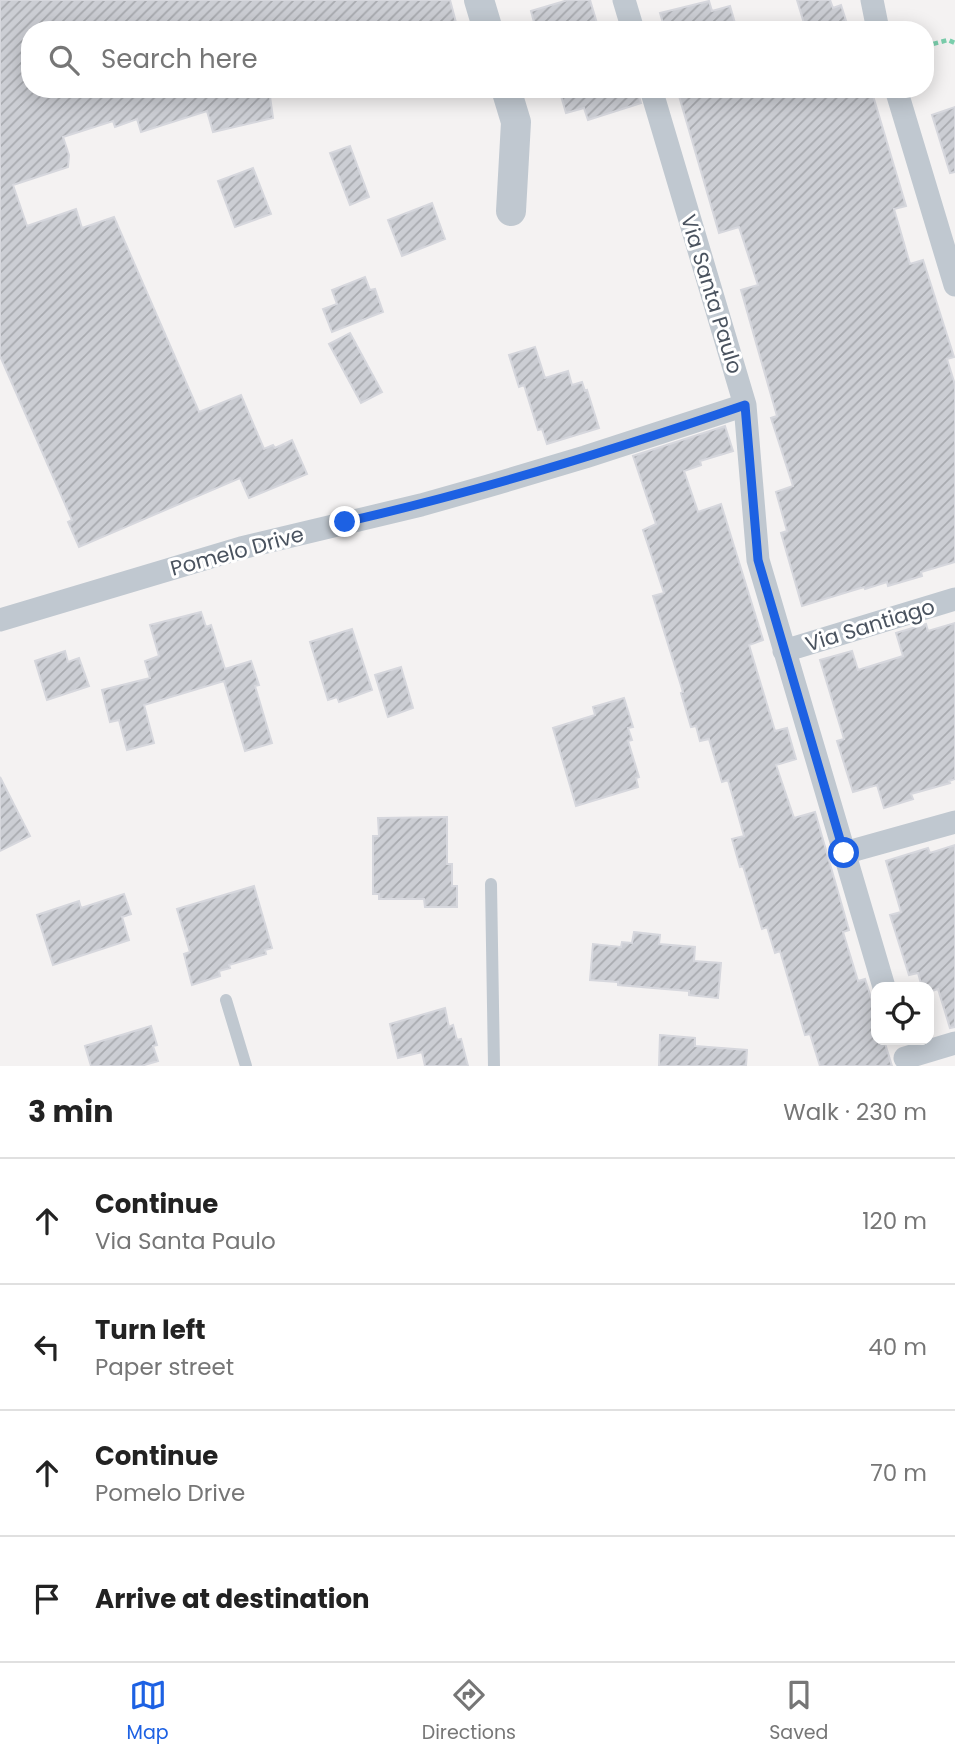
<!DOCTYPE html>
<meta charset="utf-8">
<style>
body{margin:0;font-family:Poppins,sans-serif;background:#f2f2f2;color:#222}
.controls{position:absolute;right:21px;bottom:21px;display:grid;overflow:hidden;border-radius:14px;box-shadow:0 4px 18px #0003}
.controls button{width:63px;height:63px;display:grid;place-items:center;padding:0;border:0;border-bottom:2px solid #e0e0e0;background:#fff;color:#222;font:35px sans-serif}
.stop{position:absolute;width:21px;height:21px;margin:-16px;border:5px solid #1d61e3;border-radius:50%;background:#fff}
.stop.end{background:#1d61e3;border-color:#fff;box-shadow:0 2px 7px #0008}
.list{margin:0;padding:0;list-style:none}
h2{display:flex;justify-content:space-between;align-items:center;height:91px;margin:0;padding:0 28px;font-size:30px}
h2 small{font-size:23px;font-weight:400;color:#767676}
.list li{display:grid;grid-template-columns:46px 1fr auto;gap:21px;align-items:center;box-sizing:border-box;height:126px;padding:0 28px;border-top:2px solid #e0e0e0}
.list b{display:block;font-size:26px;white-space:nowrap}
.list p{margin:0;font-size:23px;white-space:nowrap;color:#767676}
.list em{font-size:23px;font-style:normal;color:#767676}
.icon{flex:none;width:38px;height:38px;fill:none;stroke:currentColor;stroke-width:2;stroke-linecap:round;stroke-linejoin:round}
.map{position:relative;flex:none;width:955px;height:1066px;overflow:hidden}
.search{position:absolute;background:#fff;box-shadow:0 4px 18px #0003;left:21px;right:21px;top:21px;height:77px;display:flex;align-items:center;gap:18px;box-sizing:border-box;padding:0 24px;border-radius:28px;color:#767676;font-size:26px}
.sheet{height:595px;background:#fff}
nav{display:flex;justify-content:space-around;align-items:center;box-sizing:border-box;height:98px;border-top:2px solid #e0e0e0;background:#fff;font-size:19px;color:#767676}
nav a{display:grid;justify-items:center;gap:4px}
nav .on{color:#1d61e3}
.map>svg:first-child{display:block}
.building{fill:url(#building-hatch);stroke:#d6d7dd;stroke-width:2}
.lines{fill:none;stroke-linecap:round;stroke-linejoin:round}
.path{stroke:#7aceac;stroke-width:4.5;stroke-dasharray:5 3.5;stroke-linecap:butt}
.service{stroke:#c0c8d0;stroke-width:12}
.minor{stroke:#c0c8d0;stroke-width:23}
.tertiary{stroke:#c0c8d0;stroke-width:30}
.route{stroke:#1d61e3;stroke-width:9}
.labels{text-anchor:middle;dominant-baseline:central;stroke-width:6;stroke-linejoin:round;paint-order:stroke}
.street-label{font-size:21px;fill:#4a535f;stroke:#fff}
</style>
<div class="map">
<svg width="955" height="1066" viewBox="0 0 955 1066">
<defs>
<pattern id="building-hatch" width="6" height="6" patternUnits="userSpaceOnUse" patternTransform="scale(1.75)"><rect width="6" height="6" fill="#ccced4"/><path d="M-1 1l2-2M0 6l6-6M5 7l2-2" fill="none" stroke="#a8aaaf"/></pattern>
</defs>
<rect width="100%" height="100%" fill="#f4f2f2"/>
<path class="building" d="M0,0H450L458,30H30V89H269L273,118L213,132L207,111L141,132L137,119L115,127L113,121L63,137L69,155L68,167L13,185L27,226L76,209L82,228L114,217L199,412L241,395L264,449L273,445L275,448L292,440L307,474L249,498L240,478L79,547L68,522L72,520L0,356Z
M568,0H590L599,30H536L531,11Z
M797,0H830L833,8L841,5L849,30H806Z
M709,1L712,11L730,6L737,30H665L660,13Z
M559,89H637L641,103L588,120L584,108L566,113Z
M677,89H871L906,206L894,209L910,264L923,260L954,357L947,359L955,385V562L921,572L922,576L888,586L887,582L865,589L864,587L802,606L781,533L787,531L776,492L793,486L771,418L777,416L741,290L758,285L739,227L719,233Z
M955,107V172L950,173L932,115Z
M350,146L369,197L350,205L330,153Z
M253,168L271,214L235,227L218,181Z
M432,203L445,239L402,256L388,220Z
M365,277L370,290L375,289L383,312L332,332L323,309L337,304L332,290Z
M350,333L382,392L361,403L329,344Z
M535,347L545,378L568,371L572,385L582,382L585,391L587,390L599,428L547,444L542,429L538,430L524,385L519,387L509,355Z
M725,426L733,451L700,461L701,465L684,471L698,512L721,504L763,640L749,645L775,731L787,728L796,759L776,765L794,818L815,812L849,930L843,932L858,981L865,979L876,1013V1040H884L892,1066H820L810,1034L805,1035L780,951L775,953L767,927L762,929L743,866L740,867L732,839L744,836L728,780L722,782L709,739L700,741L696,726L691,727L681,693L683,692L653,596L664,593L643,530L656,524L633,456Z
M201,612L206,627L211,625L225,669L251,661L259,685L255,686L272,743L245,751L224,681L144,705L154,743L127,750L119,720L110,722L102,690L150,678L145,661L159,656L150,625Z
M955,623V779L949,781L950,783L911,794L913,799L884,808L877,785L853,792L837,741L844,739L820,660L852,651L858,670L903,656L896,633L926,624L928,631Z
M352,629L372,690L339,702L337,697L328,700L310,642Z
M65,651L68,662L79,658L89,686L47,700L35,661Z
M401,667L413,708L388,717L375,675Z
M624,698L633,727L628,728L632,740L628,741L639,777L636,778L638,787L576,806L553,728L595,715L593,707Z
M0,777L30,836L0,851Z
M447,817V864H452V886H457V907H425L424,899H379V894H373V836H379L378,818Z
M955,845V1027L950,1028L938,989L929,992V987H922L918,973L909,975L890,915L901,912L886,861L928,848L930,853Z
M254,886L272,948L265,950L266,954L229,965L230,968L219,971L220,976L192,985L184,954L190,952L177,909Z
M124,894L131,914L122,917L129,940L53,965L37,915L79,901L81,908Z
M634,932L660,935L659,944L695,947L694,961L721,963L718,998L689,995V991L618,985V982L590,980L593,944L621,947L622,942L632,943Z
M445,1008L449,1027L453,1025L457,1040L461,1039L468,1066H425L422,1052L398,1058L390,1024Z
M151,1026L157,1045L153,1046L158,1061L141,1066H91L85,1046Z
M660,1035L695,1038V1046L747,1050L746,1066H659Z"/>
<g class="lines">
<path class="path" d="M925,46L948,40L955,43"/>
<path class="service" d="M491,884L494,1066
M226,1000L246,1066"/>
<path class="minor" d="M624,0L633,30
M872,0L878,30
M651,89L745,405L758,560L884,987
M896,89L955,285
M0,620L241,548L421,505L488,486L585,457L745,405
M784,651L955,599
M844,853L955,822
M905,1058L955,1043"/>
<path class="tertiary" d="M479,0L488,30
M506,89L516,122L511,211"/>
</g>
<g class="lines">
<path class="route" d="M345,522C481,491 614,450 745,405L758,560L844,853"/>
</g>
<g class="labels">
<g class="street-label">
<text transform="translate(712 294) rotate(73)">Via Santa Paulo</text>
<text transform="translate(237 551) rotate(-15)">Pomelo Drive</text>
<text transform="translate(870 625) rotate(-17)">Via Santiago</text>
</g>
</g>
</svg>
<div class="controls">
<button><svg class="icon" aria-label="locate" viewBox="0 0 24 24"><circle cx="12" cy="12" r="6"/><path d="M12 2v4M12 18v4M2 12h4M18 12h4"/></svg></button>
</div>
<div class="stop" style="left:844px;top:853px"></div>
<div class="stop end" style="left:345px;top:522px"></div>
<div class="search"><svg class="icon" aria-label="search" viewBox="0 0 24 24"><circle cx="10" cy="10" r="6"/><path d="M15 15l6 6"/></svg>Search here</div>
</div>
<section class="sheet">
<h2>3 min<small>Walk · 230 m</small></h2>
<ul class="list">
<li><svg class="icon" aria-label="ahead" viewBox="0 0 24 24"><path d="M12 20V5M6 11l6-6 6 6"/></svg><div><b>Continue</b><p>Via Santa Paulo</p></div><em>120 m</em></li>
<li><svg class="icon" aria-label="left" viewBox="0 0 24 24"><path d="M17 20v-9H6M10 6l-5 5 5 5"/></svg><div><b>Turn left</b><p>Paper street</p></div><em>40 m</em></li>
<li><svg class="icon" aria-label="ahead" viewBox="0 0 24 24"><path d="M12 20V5M6 11l6-6 6 6"/></svg><div><b>Continue</b><p>Pomelo Drive</p></div><em>70 m</em></li>
<li><svg class="icon" aria-label="arrive" viewBox="0 0 24 24"><path d="M6 21V4h12l-3 4 3 4H6"/></svg><div><b>Arrive at destination</b></div></li>
</ul>
</section>
<nav>
<a class="on"><svg class="icon" aria-label="map" viewBox="0 0 24 24"><path d="M3 6l6-2 6 2 6-2v14l-6 2-6-2-6 2zM9 4v14M15 6v14"/></svg>Map</a>
<a><svg class="icon" aria-label="directions" viewBox="0 0 24 24"><path d="M12 3l9 9-9 9-9-9zM9 14v-3h6M13 9l2 2-2 2"/></svg>Directions</a>
<a><svg class="icon" aria-label="saved" viewBox="0 0 24 24"><path d="M7 4h10v16l-5-4-5 4z"/></svg>Saved</a>
</nav>
